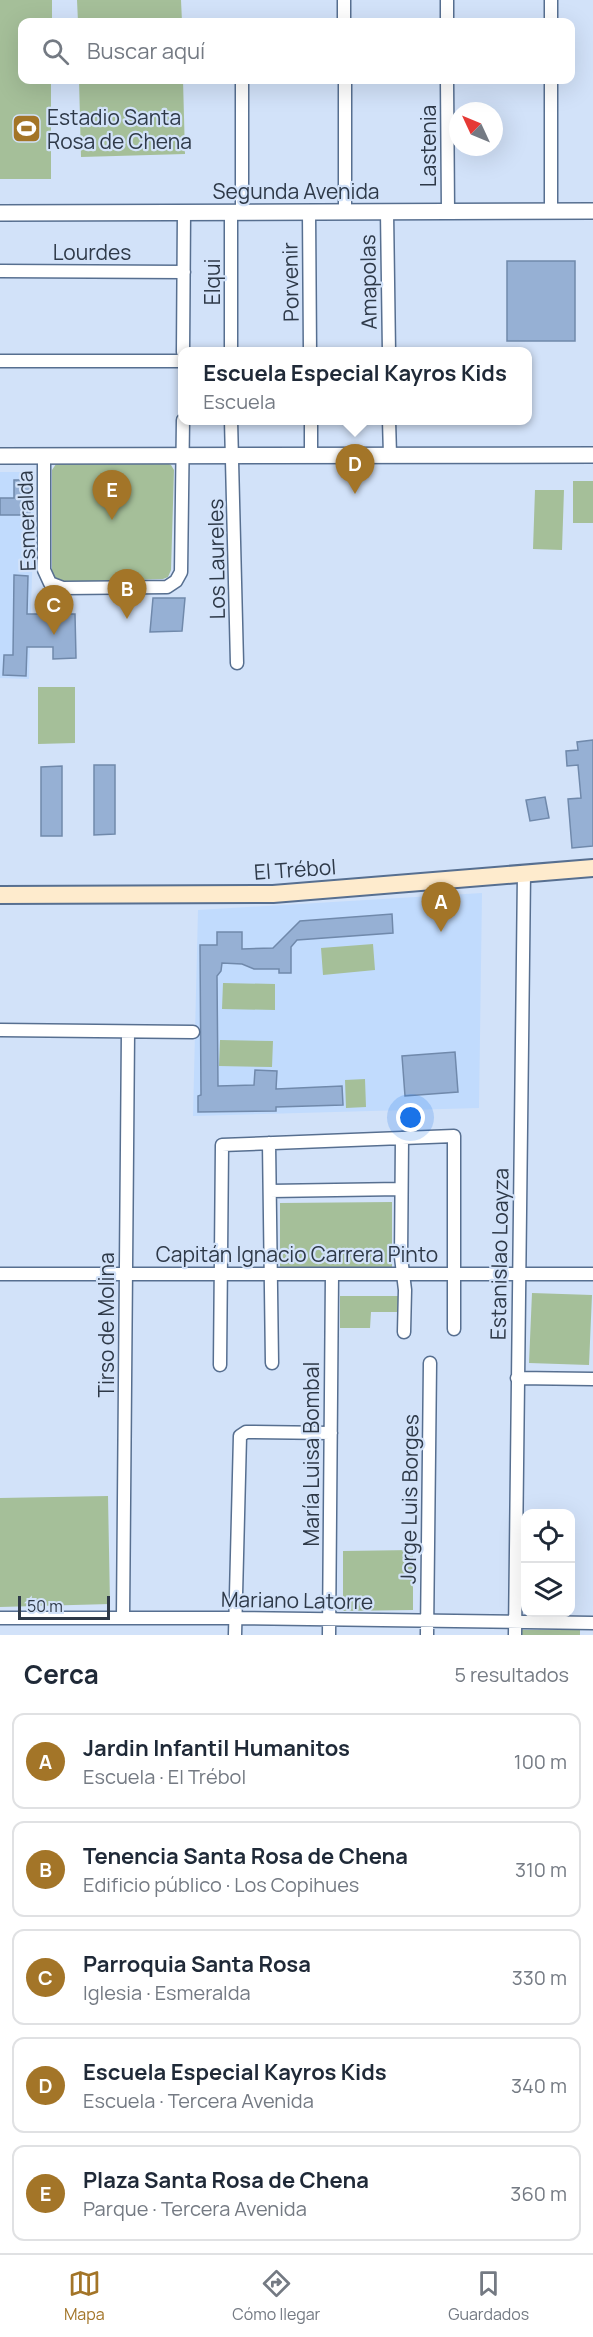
<!DOCTYPE html>
<html lang="es">
<meta charset="utf-8">
<style>
body{margin:0;font-family:Manrope,sans-serif;background:#f6f6f7;color:#1f2937}
.controls{position:absolute;right:18px;bottom:18px;display:grid;overflow:hidden;border-radius:12px;box-shadow:0 6px 24px #0002}
.controls button{width:54px;height:54px;display:grid;place-items:center;padding:0;border:0;border-bottom:2px solid #e0e1e3;background:#fff;color:#1f2937;font:30px sans-serif}
.compass{position:absolute;left:449px;top:102px;width:54px;height:54px;border-radius:50%;background:#fff;box-shadow:0 6px 24px #0002;rotate:314deg}
.scale{position:absolute;left:18px;bottom:15px;width:92px;box-sizing:border-box;padding-left:6px;border:3px solid #2e3948;border-top:0;font-size:16px;line-height:21px;white-space:nowrap;color:#2e3948;-webkit-text-stroke:4px #d2e2f9;paint-order:stroke}
.you{position:absolute;left:411px;top:1118px;width:21px;height:21px;margin:-15px;border:4px solid #fff;border-radius:50%;background:#1a73e8;box-shadow:0 0 0 9px #1a73e833}
.badge{display:grid;place-items:center;width:39px;height:39px;border-radius:50%;background:#a37528;color:#fff;font-size:20px;font-weight:700}
.pin{position:absolute;translate:-50% -50px;filter:drop-shadow(0 2px 3px #0008)}
.pin::after{content:'';position:absolute;top:32px;width:21px;height:18px;background:inherit;clip-path:polygon(0 0,100% 0,50% 100%)}
.popup{position:absolute;left:178px;top:347px;width:354px;height:78px;box-sizing:border-box;display:grid;place-content:center;border-radius:12px;background:#fff;filter:drop-shadow(0 2px 4px #0005);font-size:20px;white-space:nowrap;color:#747a83}
.popup b{font-size:22px;color:#1f2937}
.popup::after{content:'';position:absolute;left:50%;top:100%;margin-left:-12px;border:12px solid transparent;border-top-color:#fff}
.list{margin:0;padding:0;list-style:none}
h2{display:flex;justify-content:space-between;align-items:center;height:78px;margin:0;padding:0 24px;font-size:26px}
h2 small{font-size:20px;font-weight:400;color:#747a83}
.list li{display:grid;grid-template-columns:39px 1fr auto;gap:18px;align-items:center;box-sizing:border-box;height:96px;margin:0 12px 12px;padding:0 12px;border:2px solid #e0e1e3;border-radius:12px}
.list b{display:block;font-size:22px;white-space:nowrap}
.list p{margin:0;font-size:20px;white-space:nowrap;color:#747a83}
.list em{font-size:20px;font-style:normal;color:#747a83}
.icon{flex:none;width:33px;height:33px;fill:none;stroke:currentColor;stroke-width:2;stroke-linecap:round;stroke-linejoin:round}
.map{position:relative;flex:none;width:593px;height:1635px;overflow:hidden}
.search{position:absolute;background:#fff;box-shadow:0 6px 24px #0002;left:18px;right:18px;top:18px;height:66px;display:flex;align-items:center;gap:15px;box-sizing:border-box;padding:0 21px;border-radius:12px;color:#747a83;font-size:22px}
.sheet{height:618px;background:#fff}
nav{display:flex;justify-content:space-around;align-items:center;box-sizing:border-box;height:84px;border-top:2px solid #e0e1e3;background:#fff;font-size:16px;color:#747a83}
nav a{display:grid;justify-items:center;gap:3px}
nav .on{color:#a37528}
.map>svg:first-child{display:block}
.built{fill:#c1dbfd}
.green{fill:#a5bf99}
.building{fill:#96b0d4;stroke:#7089ab;stroke-width:1.5}
.lines{fill:none;stroke-linecap:round;stroke-linejoin:round}
.minor-casing{stroke:#576f90;stroke-width:15}
.tertiary-casing{stroke:#576f90;stroke-width:18}
.secondary-casing{stroke:#576f90;stroke-width:20}
.minor{stroke:#fff;stroke-width:12}
.tertiary{stroke:#fff;stroke-width:15}
.secondary{stroke:#feebcd;stroke-width:16}
.labels{text-anchor:middle;dominant-baseline:central;stroke-width:4.5;stroke-linejoin:round;paint-order:stroke}
.poi-label{font-size:21px;fill:#2e3948;stroke:#d2e2f9;text-anchor:start}
.street-label{font-size:21px;fill:#2e3948;stroke:#d2e2f9}
</style>
<div class="map">
<svg width="593" height="1635" viewBox="0 0 593 1635">
<rect width="100%" height="100%" fill="#d2e2f9"/>
<path class="built" d="M0,472H35L29,679L0,678Z
M482,893L479,1108L193,1116L198,910Z"/>
<path class="green" d="M0,0H52V22H22V80H51V179H0Z
M77,0H181L182,22H78Z
M79,80H183L185,154L81,157Z
M61,461L165,462L171,465L174,470L171,570L168,577L163,579L62,582L54,579L52,574V470L56,464Z
M573,481H593V523H573Z
M535,490H564L562,550L533,549Z
M38,687H75V743L38,744Z
M373,944L375,970L323,975L321,948Z
M223,983L275,984V1010L222,1009Z
M220,1040L273,1041L272,1067L219,1066Z
M365,1079L366,1107L346,1108L345,1080Z
M392,1202V1268L280,1269V1203Z
M532,1293L592,1295L589,1365L529,1363Z
M340,1296H400L399,1312H371L370,1328H340Z
M108,1496L110,1604L0,1607V1498Z
M413,1550V1610L343,1611V1551Z
M521,1630H580V1635H521Z"/>
<path class="building" d="M507,261H575V341H507Z
M14,480H30V515H0V498H14Z
M14,575L28,576L27,614H75L76,658L53,659V647H27L26,676L3,675L4,655H13Z
M153,598H185L182,631L150,632Z
M593,740V846L572,848L568,799L581,798L578,765L567,766L566,751L578,750L577,742Z
M94,765H115V834L94,835Z
M62,766V836H41V767Z
M545,797L549,818L530,821L526,800Z
M392,914L393,933L297,940L291,947V973H279V969H254L242,964L222,963L221,971L217,976L218,1086L254,1085L255,1070L277,1071L276,1089L342,1086L343,1105L276,1107V1111L198,1112V1096L201,1095L200,945H217V932H242V949L273,948L300,921Z
M455,1052L458,1092L405,1096L402,1056Z"/>
<g class="lines">
<defs>
<path id="minor" d="M344,0V22
M447,0V22
M551,22V0
M242,80V212
M345,80V212
M447,80L448,212
M551,80V211
M231,212V352
M309,212L310,352
M387,212L389,352
M0,271L184,272
M183,352L184,212
M0,361H182
M231,420L237,663
M311,420V455
M389,420L390,455
M44,456V570L50,583L63,588L167,587L176,581L181,572L183,420
M0,1030L193,1032
M402,1138L401,1257L405,1290L404,1332
M269,1143L272,1363
M270,1191L401,1189
M0,1274H593
M220,1365L222,1145L454,1136V1329
M517,1378L593,1379
M0,1618H235L593,1623
M123,1618L128,1032
M235,1635L240,1436L246,1432L331,1433
M329,1635L332,1274
M427,1635L430,1363
M515,1635L524,873"/>
<path id="tertiary" d="M0,213L593,211
M0,456L593,455"/>
<path id="secondary" d="M0,895L273,894L593,868"/>
</defs>
<use href="#minor" class="minor-casing"/>
<use href="#tertiary" class="tertiary-casing"/>
<use href="#secondary" class="secondary-casing"/>
<use href="#minor" class="minor"/>
<use href="#tertiary" class="tertiary"/>
<use href="#secondary" class="secondary"/>
</g>
<defs>
<symbol id="stadium-square" viewBox="-11 -11 22 22"><rect x="-9" y="-9" width="18" height="18" rx="4" fill="#a37528" stroke="#d2e2f9"/><path d="M0-5a6.5 5 0 1 0 0 10a6.5 5 0 1 0 0-10ZM-3.5-1.8h7v3.6h-7Z" fill="#fff"/></symbol>
</defs>
<g fill-rule="evenodd">
<use href="#stadium-square" x="10" y="112" width="33" height="33"/>
</g>
<g class="labels">
<g class="poi-label">
<text x="47" y="117">Estadio Santa<tspan x="47" dy="24">Rosa de Chena</tspan></text>
</g>
<g class="street-label">
<text transform="translate(428 146) rotate(-90)">Lastenia</text>
<text x="296" y="191">Segunda Avenida</text>
<text x="92" y="252">Lourdes</text>
<text transform="translate(212 282) rotate(-90)">Elqui</text>
<text transform="translate(290 282) rotate(-91)">Porvenir</text>
<text transform="translate(368 282) rotate(-91)">Amapolas</text>
<text transform="translate(26 521) rotate(-92)">Esmeralda</text>
<text transform="translate(216 559) rotate(-91)">Los Laureles</text>
<text transform="translate(295 869) rotate(-4)">El Trébol</text>
<text x="297" y="1254">Capitán Ignacio Carrera Pinto</text>
<text transform="translate(499 1254) rotate(-89)">Estanislao Loayza</text>
<text transform="translate(106 1325) rotate(-90)">Tirso de Molina</text>
<text transform="translate(311 1454) rotate(-90)">María Luisa Bombal</text>
<text transform="translate(409 1499) rotate(-89)">Jorge Luis Borges</text>
<text transform="translate(297 1600) rotate(1)">Mariano Latorre</text>
</g>
</g>
</svg>
<div class="controls">
<button><svg class="icon" aria-label="locate" viewBox="0 0 24 24"><circle cx="12" cy="12" r="6"/><path d="M12 2v4M12 18v4M2 12h4M18 12h4"/></svg></button>
<button><svg class="icon" aria-label="layers" viewBox="0 0 24 24"><path d="M12 4l9 5-9 5-9-5zM3 14l9 5 9-5"/></svg></button>
</div>
<svg class="compass" viewBox="-18 -18 36 36"><path d="M0-13l5 13h-10z" fill="#e53935"/><path d="M0 13l5-13h-10z" fill="#747a83"/></svg>
<div class="scale">50 m</div>
<div class="you"></div>
<div class="pin badge" style="left:441px;top:932px">A</div>
<div class="pin badge" style="left:127px;top:619px">B</div>
<div class="pin badge" style="left:54px;top:635px">C</div>
<div class="pin badge" style="left:355px;top:494px">D</div>
<div class="popup"><b>Escuela Especial Kayros Kids</b>Escuela</div>
<div class="pin badge" style="left:112px;top:520px">E</div>
<div class="search"><svg class="icon" aria-label="search" viewBox="0 0 24 24"><circle cx="10" cy="10" r="6"/><path d="M15 15l6 6"/></svg>Buscar aquí</div>
</div>
<section class="sheet">
<h2>Cerca<small>5 resultados</small></h2>
<ul class="list">
<li><span class="badge">A</span><div><b>Jardin Infantil Humanitos</b><p>Escuela · El Trébol</p></div><em>100 m</em></li>
<li><span class="badge">B</span><div><b>Tenencia Santa Rosa de Chena</b><p>Edificio público · Los Copihues</p></div><em>310 m</em></li>
<li><span class="badge">C</span><div><b>Parroquia Santa Rosa</b><p>Iglesia · Esmeralda</p></div><em>330 m</em></li>
<li><span class="badge">D</span><div><b>Escuela Especial Kayros Kids</b><p>Escuela · Tercera Avenida</p></div><em>340 m</em></li>
<li><span class="badge">E</span><div><b>Plaza Santa Rosa de Chena</b><p>Parque · Tercera Avenida</p></div><em>360 m</em></li>
</ul>
</section>
<nav>
<a class="on"><svg class="icon" aria-label="map" viewBox="0 0 24 24"><path d="M3 6l6-2 6 2 6-2v14l-6 2-6-2-6 2zM9 4v14M15 6v14"/></svg>Mapa</a>
<a><svg class="icon" aria-label="directions" viewBox="0 0 24 24"><path d="M12 3l9 9-9 9-9-9zM9 14v-3h6M13 9l2 2-2 2"/></svg>Cómo llegar</a>
<a><svg class="icon" aria-label="saved" viewBox="0 0 24 24"><path d="M7 4h10v16l-5-4-5 4z"/></svg>Guardados</a>
</nav>
